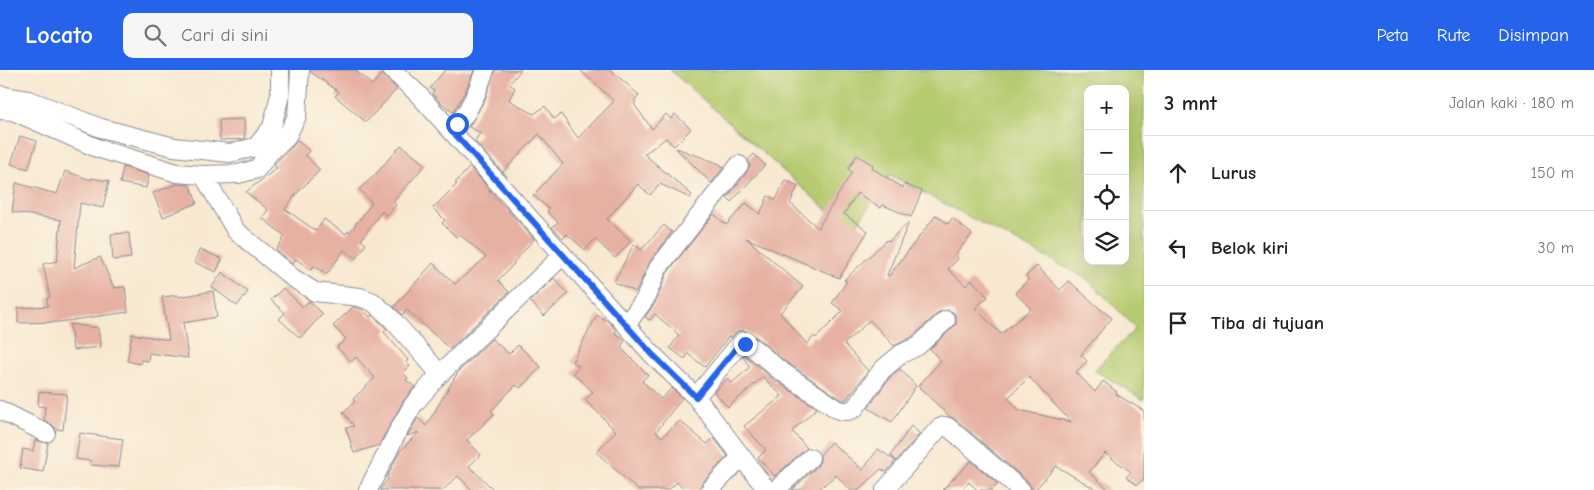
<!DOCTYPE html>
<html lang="id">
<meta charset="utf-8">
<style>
body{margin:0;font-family:"Comic Neue",sans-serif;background:#f6f6f6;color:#202124}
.controls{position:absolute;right:15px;top:15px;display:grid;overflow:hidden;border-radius:10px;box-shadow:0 5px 20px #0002}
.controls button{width:45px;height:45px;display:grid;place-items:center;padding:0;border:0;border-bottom:1px solid #e0e0e0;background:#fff;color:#202124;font:25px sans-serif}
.stop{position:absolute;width:15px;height:15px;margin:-11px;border:4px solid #2563eb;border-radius:50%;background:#fff}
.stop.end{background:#2563eb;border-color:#fff;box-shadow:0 1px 5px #0008}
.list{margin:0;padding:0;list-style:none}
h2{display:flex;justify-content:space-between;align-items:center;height:65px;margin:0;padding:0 20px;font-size:21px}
h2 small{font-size:16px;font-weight:400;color:#757577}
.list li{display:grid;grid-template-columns:32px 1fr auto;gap:15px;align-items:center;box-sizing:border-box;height:75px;padding:0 20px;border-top:1px solid #e0e0e0}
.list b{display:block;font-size:19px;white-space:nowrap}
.list em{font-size:16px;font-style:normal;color:#757577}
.icon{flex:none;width:28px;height:28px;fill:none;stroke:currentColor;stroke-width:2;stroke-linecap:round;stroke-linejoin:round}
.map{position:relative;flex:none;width:1144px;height:420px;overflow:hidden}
header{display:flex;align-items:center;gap:30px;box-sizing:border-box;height:70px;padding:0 25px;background:#2563eb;color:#fff}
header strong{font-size:24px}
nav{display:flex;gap:28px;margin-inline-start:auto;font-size:18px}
.search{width:350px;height:45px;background:#f6f6f6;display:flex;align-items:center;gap:12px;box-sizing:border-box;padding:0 18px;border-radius:10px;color:#757577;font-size:19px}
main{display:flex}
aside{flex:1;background:#fff}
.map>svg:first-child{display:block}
.green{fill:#b5cb70;stroke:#687d67;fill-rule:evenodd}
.building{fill:#e6b1a3;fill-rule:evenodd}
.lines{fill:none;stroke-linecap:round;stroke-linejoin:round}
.minor-casing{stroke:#8a8c97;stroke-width:20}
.minor{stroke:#fff;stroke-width:18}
.route{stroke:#2563eb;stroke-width:6}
</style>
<header>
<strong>Locato</strong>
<div class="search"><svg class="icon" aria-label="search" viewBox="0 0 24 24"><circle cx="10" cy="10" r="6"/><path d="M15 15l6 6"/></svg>Cari di sini</div>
<nav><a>Peta</a><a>Rute</a><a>Disimpan</a></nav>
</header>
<main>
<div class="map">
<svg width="1144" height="420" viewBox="0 0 1144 420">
<rect width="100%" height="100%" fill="#fcf5e5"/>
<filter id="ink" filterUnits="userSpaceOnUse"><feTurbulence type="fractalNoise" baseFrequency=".02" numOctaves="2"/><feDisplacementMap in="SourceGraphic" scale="10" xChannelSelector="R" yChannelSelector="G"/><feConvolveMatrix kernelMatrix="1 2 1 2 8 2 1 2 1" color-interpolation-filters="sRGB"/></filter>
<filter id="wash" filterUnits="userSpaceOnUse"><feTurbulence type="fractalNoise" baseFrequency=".0096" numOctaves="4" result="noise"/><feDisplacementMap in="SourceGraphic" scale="20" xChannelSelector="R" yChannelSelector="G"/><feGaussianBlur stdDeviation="1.12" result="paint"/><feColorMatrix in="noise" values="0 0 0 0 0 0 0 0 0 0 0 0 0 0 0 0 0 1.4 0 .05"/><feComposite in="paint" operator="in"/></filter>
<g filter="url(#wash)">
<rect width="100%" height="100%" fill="#f8e8d0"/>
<path class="green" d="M670,0H1144V330L1094,300L1136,258L1087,209L890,105L852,162ZM1088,19H1125V191H1088Z"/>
<g id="blocks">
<path class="building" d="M311,0H355L372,15L382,4L397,19L366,52L335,26L339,22L311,2Z
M445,0H474L466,20L453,42L441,33L432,23L434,21L430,18Z
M495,0H521L509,14L515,18L509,30L534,44L545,36L554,49L561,44L578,68L614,31L580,0H611L639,25L634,31L636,32L634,34L652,59L666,44L671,49L675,44L691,59L674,76L666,68L644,84L692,125L690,128L660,114L650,125L638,114L607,149L631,171L615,188L595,169L585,180L567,164L563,168L552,157L558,152L547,142L549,139L533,125L563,94L539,64L503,102L507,107L475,71L480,63L469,57L485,29Z
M244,49L245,69L220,70L219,50Z
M20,66L37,71L28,99L11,94Z
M297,70L309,81L305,85L320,100L299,121L285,139L316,161L324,149L341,161L346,164L348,161L350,162L372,133L359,119L374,106L401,75L425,95L393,132L396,135L386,146L382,141L361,170L366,174L356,188L344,180L327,204L314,196L311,200L296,189L292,194L276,180L285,166L262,148L268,140L246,122L277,98L273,95L293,76Z
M676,78L720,94L724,98L711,113Z
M754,84L765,95L731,132L727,128L747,102L750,96L748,90Z
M857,85L873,95L872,98L903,118L904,114L922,121L911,147L883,135L881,138L857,123L844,144L868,161L839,208L746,168L803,217L780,243L807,274L814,266L816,268L843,241L832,233L847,211L844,210L887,170L889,171L909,152L887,205L889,206L936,145L948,154L952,148L972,164L955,185L958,189L948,199L966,216L972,210L988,227L975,238L1001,264L1031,239L1015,223L1029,209L1026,206L1037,196L1060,220L1069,211L1098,237L1112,248L1081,285L1087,291L1076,302L1095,322L1103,311L1117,322L1116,324L1144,341V411L1142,410L1137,415L1126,407L1131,402L1105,383L1089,402L1109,420H1097L1056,396L1035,420L1031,418L1028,412L955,349L949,346L918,316L941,291L930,279L956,254V248L954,243L949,240L939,242L912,267L894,276L870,250L844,274L868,301L846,330H842L784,291L759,269L743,260L737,261L731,268L729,266L705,297L688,284L685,289L670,278L679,265L655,244L650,250L645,247L655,233L667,203L714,144L726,155L746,133L760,144L768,126L776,130L785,110L798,116L790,133L818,158L852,102L848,99ZM1029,307L1071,352L1019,340L1008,328Z
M123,97L149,105L146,118L120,113Z
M470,97L491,121L489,122L507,139L534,169L513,193L514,194L498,210L509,222L450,279L407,240L402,245L394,237L433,193L455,214L486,187L459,164L456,167L442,153L445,150L433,138L457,114L455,113Z
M65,101L91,110V108L109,111L103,138L80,133L74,198L100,187L114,218L125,217L128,242L59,252L18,253V238L48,236L47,228L50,227L43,194L57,191L61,150L12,142L16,113L57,124Z
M177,114L190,115L197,133L163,147L153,123Z
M664,155L672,162L650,192L636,222L614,212L634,174L641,180Z
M129,163L131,188L113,190L111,164Z
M200,179L222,189L216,202L194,192Z
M222,202L248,222L237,236L212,217Z
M554,208L568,224L544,246L530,231Z
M283,218L303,237L309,231L323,244L300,268L279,249L285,243L271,230Z
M213,221L217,247L183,253L188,288L149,283L148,291L141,290L140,294L127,291L132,264L169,270L162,227L178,225L179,227Z
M353,237L362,239L370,247L372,245L387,259L384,262L408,290L406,292L410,296L403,303L408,308L406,310L415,317L404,330L379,375L354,383L346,358L354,356L343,342L355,332L353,329L375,308L356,287L351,292L337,277L346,269L333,256Z
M597,245L608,251L616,260L615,263L625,270L621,278L648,305L642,311L661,329L672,318L682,328L656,362L662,367L680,351L707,374L714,368L728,386L702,413L699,420H685L677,412L669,420H638L596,382L616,361L585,330L593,322L573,303L579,296L572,292Z
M70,254L98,258L101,277L73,280Z
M492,269L509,284L518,275L541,297L520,318L516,315L491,341L494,344L467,370L481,385L469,396L494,420H472L458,406L443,420H380L388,409L387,407L400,381L419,362L407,366L418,348L426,356L458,302Z
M744,285L772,308L817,338L792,361L807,378L775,406L758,388L766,380L744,356L782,326L763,307L728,337L714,322L728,308L732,313L750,297L743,287Z
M900,299L916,316L892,352L868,338L890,307Z
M39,322L67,324L63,360L56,359L51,354L44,350L45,337L38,336Z
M911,356L920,364L896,391L891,385Z
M80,363L123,369L119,397L91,395L92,391L76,389Z
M35,370L48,373L43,402L20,398L23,379L33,381Z
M831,372L863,400L878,379L896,391L886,402L881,399L859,420H850L836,405L818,420H792L817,396L820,391V385Z
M971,391L998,414L992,420H977L969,412L962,420H942Z"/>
</g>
</g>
<g filter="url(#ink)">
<use href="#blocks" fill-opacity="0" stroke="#8a8c97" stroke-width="1"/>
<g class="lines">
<defs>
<path id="minor" d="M392,0L418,24L652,284L696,327L767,420
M0,25L29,30L101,58L174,77L230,83L256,77L272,57L280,25V0
M0,40L13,41L97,78L177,103L203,105L238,104L257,99L269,83L286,68L297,46L300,0
M452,61L466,43L476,24L485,0
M203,105L236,161L293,208L315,222L360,227L373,232L391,248L440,304
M626,255L645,229L658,198L739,95
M696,327L742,271L753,278L778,299L837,339C844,342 849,342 855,338L882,300L901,284L918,276L946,250
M0,340L46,363
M368,420L398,361L413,335L440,304L562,186
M710,420L741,387
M776,420L810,388
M885,420L939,358L944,356L948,357L1021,420"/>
</defs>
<use href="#minor" class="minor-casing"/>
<use href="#minor" class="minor"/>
</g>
</g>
<g class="lines" filter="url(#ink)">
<path class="route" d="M457,54L452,61L652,284L696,327L742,271L745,274"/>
</g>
</svg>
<div class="controls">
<button>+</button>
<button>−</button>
<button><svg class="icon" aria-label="locate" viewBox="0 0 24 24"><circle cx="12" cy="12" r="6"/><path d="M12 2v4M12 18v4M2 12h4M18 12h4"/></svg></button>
<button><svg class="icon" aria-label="layers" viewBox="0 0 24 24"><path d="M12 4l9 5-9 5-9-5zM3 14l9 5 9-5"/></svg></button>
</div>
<div class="stop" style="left:457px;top:54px"></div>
<div class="stop end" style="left:745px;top:274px"></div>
</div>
<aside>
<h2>3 mnt<small>Jalan kaki · 180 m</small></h2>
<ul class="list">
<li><svg class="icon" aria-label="ahead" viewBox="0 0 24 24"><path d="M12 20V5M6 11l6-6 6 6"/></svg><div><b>Lurus</b></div><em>150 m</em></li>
<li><svg class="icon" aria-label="left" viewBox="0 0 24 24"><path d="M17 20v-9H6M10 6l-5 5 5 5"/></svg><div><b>Belok kiri</b></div><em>30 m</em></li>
<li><svg class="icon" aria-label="arrive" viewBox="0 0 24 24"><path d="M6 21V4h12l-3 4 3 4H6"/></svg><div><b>Tiba di tujuan</b></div></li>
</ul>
</aside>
</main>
